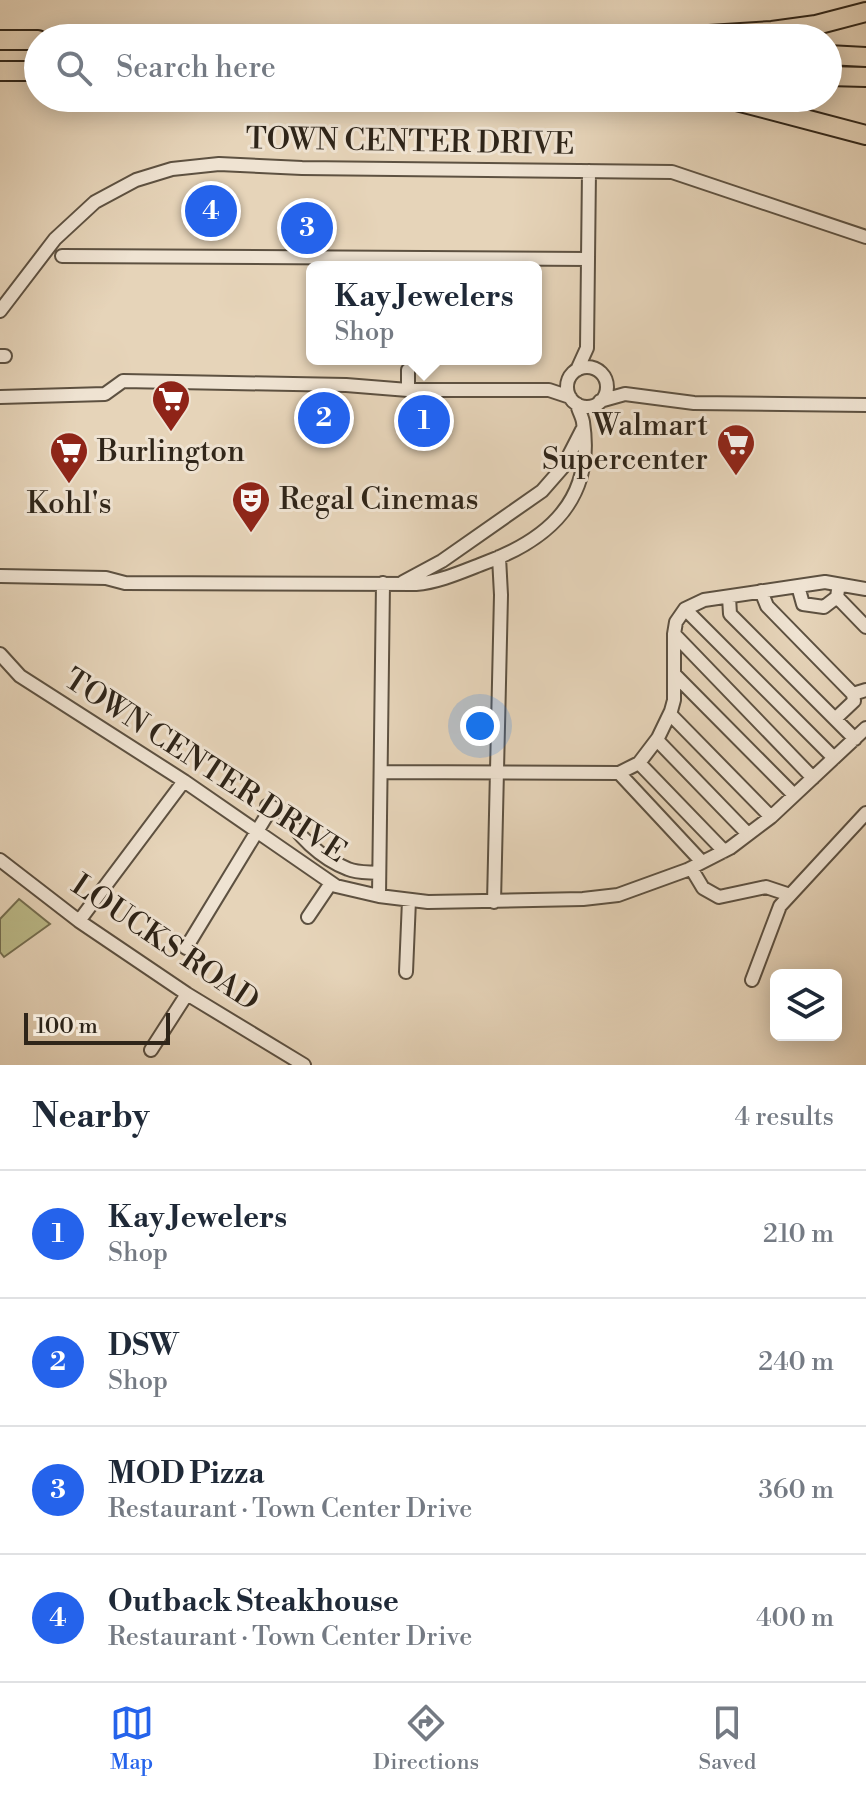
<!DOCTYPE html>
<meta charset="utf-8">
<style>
body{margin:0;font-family:"Libre Bodoni",serif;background:#f6f6f7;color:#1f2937}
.controls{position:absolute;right:24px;bottom:24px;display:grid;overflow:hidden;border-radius:12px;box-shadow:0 4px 20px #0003}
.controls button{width:72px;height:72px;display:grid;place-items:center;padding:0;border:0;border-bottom:2px solid #e0e1e3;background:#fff;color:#1f2937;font:40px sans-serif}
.scale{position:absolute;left:24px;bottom:20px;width:146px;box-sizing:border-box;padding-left:8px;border:4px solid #2f2519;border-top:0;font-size:22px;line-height:28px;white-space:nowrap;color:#2f2519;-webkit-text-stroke:6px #efe3d2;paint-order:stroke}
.you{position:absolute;left:480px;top:726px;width:28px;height:28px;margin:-20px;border:6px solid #fff;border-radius:50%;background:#1a73e8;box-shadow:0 0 0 12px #1a73e833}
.badge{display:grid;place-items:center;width:52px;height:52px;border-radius:50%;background:#2563eb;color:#fff;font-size:26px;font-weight:700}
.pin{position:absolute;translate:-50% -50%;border:4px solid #fff;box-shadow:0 2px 8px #0006}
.popup{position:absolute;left:306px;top:261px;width:236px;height:104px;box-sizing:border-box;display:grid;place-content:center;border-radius:12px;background:#fff;filter:drop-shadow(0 2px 6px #0005);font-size:26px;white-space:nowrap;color:#747a83}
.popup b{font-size:30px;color:#1f2937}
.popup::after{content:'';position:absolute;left:50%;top:100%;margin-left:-16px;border:16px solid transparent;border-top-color:#fff}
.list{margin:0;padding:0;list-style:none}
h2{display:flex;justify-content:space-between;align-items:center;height:104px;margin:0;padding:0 32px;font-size:34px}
h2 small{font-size:26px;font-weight:400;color:#747a83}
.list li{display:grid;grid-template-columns:52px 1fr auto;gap:24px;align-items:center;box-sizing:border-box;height:128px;padding:0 32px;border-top:2px solid #e0e1e3}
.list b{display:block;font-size:30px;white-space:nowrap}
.list p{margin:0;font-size:26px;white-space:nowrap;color:#747a83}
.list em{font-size:26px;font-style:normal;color:#747a83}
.icon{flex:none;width:44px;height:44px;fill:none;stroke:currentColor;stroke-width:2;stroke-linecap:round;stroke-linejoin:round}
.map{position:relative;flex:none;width:866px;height:1065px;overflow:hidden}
.search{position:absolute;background:#fff;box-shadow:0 4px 20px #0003;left:24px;right:24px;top:24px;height:88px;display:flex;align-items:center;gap:20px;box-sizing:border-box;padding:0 28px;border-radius:44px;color:#747a83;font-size:30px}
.sheet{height:616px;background:#fff}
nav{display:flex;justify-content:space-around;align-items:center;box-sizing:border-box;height:112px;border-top:2px solid #e0e1e3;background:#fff;font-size:22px;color:#747a83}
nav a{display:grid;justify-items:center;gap:4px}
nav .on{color:#2563eb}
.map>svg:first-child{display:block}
.green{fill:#bcbb8a;stroke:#767052;stroke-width:2}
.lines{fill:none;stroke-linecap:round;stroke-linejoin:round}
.minor-casing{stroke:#5d5141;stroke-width:16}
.highway-casing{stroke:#2f2519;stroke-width:22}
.minor{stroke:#efe3d2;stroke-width:12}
.highway{stroke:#e6d4b9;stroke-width:18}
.labels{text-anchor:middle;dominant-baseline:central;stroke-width:6;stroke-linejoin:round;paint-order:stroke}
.street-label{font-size:30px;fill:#2f2519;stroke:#efe3d2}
.poi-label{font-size:30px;fill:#2f2519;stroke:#efe3d2}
</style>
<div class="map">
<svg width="866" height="1065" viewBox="0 0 866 1065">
<rect width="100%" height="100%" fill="#e6d4b9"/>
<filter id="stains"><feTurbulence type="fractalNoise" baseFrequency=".0025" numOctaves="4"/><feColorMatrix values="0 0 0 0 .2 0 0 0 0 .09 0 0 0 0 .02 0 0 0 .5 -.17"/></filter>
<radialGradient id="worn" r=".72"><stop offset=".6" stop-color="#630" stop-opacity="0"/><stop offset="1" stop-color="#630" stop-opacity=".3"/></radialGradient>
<path class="green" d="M19,899L50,924L4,957L0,952V919Z"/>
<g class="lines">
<defs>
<path id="minor" d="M62,256L588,259
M0,311L55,239L95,202L136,180L172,169L219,164L302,168L672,172L866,237
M0,356H5
M567 387a20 20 0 1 1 40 0a20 20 0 1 1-40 0Z
M408,370V390H549L570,397
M577,370L587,348L589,171
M0,397L105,394L123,381L346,385L408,390
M600,401L625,394L694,403L866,405
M0,576L106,578L125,583L416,584C439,582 461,572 482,564C549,540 595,499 583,422C582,416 578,410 577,404
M403,582L442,561L542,491L563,467L582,430
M798,586L803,604L824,607L837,597
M838,590L837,597L866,627
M761,591L767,606L853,694L866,690
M729,597L730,614L855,739
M685,609L834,758
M674,634L813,778
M0,654L20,676L184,781L336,886L379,896L428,902L583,899L618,895L687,870L730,848L771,817L866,728
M674,674L794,795
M670,714L771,817
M835,719L854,701L853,694
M657,740L748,834
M639,763L724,851
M381,772L619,773L639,763L658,738L671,711L674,700V634L676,622L685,609L704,600L825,582L866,589
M619,773L702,862
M0,860L79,921L187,994L304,1065
M691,868L703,888L719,897L766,887L790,895
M379,896L383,583
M494,902L501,595L499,557
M308,917L331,883
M79,921L184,781
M186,948L267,815V806L282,810C297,835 320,858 348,869C357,873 369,872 379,873
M406,972L409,900
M752,980L780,906L866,813
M151,1050L187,994"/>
<path id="highway" d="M661,38L772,31L816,25L866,12
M0,40H38
M828,55L866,57
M0,71H38
M828,76L866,77
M725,98L866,135"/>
</defs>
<use href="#minor" class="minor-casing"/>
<use href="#highway" class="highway-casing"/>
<use href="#minor" class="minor"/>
<use href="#highway" class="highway"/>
</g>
<defs>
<symbol id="supermarket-pin" viewBox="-11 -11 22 30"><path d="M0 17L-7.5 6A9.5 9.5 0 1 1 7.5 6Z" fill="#8f2418" stroke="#efe3d2"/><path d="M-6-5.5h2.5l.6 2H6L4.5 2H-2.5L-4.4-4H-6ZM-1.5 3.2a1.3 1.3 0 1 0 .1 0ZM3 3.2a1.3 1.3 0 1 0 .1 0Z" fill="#fff"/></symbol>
<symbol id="theatre-pin" viewBox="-11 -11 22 30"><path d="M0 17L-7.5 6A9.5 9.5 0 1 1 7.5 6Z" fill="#8f2418" stroke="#efe3d2"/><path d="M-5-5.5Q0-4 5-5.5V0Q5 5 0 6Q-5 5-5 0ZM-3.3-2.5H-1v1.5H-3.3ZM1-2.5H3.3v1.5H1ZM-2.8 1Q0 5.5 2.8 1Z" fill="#fff"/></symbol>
</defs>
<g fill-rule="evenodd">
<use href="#supermarket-pin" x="149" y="377" width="44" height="60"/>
<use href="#supermarket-pin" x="714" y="421" width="44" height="60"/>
<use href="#supermarket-pin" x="47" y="429" width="44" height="60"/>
<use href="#theatre-pin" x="229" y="478" width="44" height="60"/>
</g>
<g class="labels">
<g class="street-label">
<text transform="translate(410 142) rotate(1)">TOWN CENTER DRIVE</text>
<text transform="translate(205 766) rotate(33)">TOWN CENTER DRIVE</text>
<text transform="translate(165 943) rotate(34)">LOUCKS ROAD</text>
</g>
<g class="poi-label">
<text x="708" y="426" text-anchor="end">Walmart<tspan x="708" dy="34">Supercenter</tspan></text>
<text x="171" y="452">Burlington</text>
<text x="279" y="500" text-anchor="start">Regal Cinemas</text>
<text x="69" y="504">Kohl's</text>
</g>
</g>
<rect width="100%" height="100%" filter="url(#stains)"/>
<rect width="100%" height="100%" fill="url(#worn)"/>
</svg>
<div class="controls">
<button><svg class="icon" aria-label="layers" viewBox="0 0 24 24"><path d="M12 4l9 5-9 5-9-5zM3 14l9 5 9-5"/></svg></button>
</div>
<div class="scale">100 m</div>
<div class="you"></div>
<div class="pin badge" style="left:424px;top:421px">1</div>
<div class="popup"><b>Kay Jewelers</b>Shop</div>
<div class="pin badge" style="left:324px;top:418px">2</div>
<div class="pin badge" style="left:307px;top:228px">3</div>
<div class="pin badge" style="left:211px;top:211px">4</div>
<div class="search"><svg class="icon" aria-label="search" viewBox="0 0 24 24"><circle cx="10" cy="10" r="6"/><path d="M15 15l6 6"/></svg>Search here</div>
</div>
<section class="sheet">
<h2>Nearby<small>4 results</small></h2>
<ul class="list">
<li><span class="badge">1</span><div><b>Kay Jewelers</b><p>Shop</p></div><em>210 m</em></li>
<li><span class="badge">2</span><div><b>DSW</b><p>Shop</p></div><em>240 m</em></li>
<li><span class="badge">3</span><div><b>MOD Pizza</b><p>Restaurant · Town Center Drive</p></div><em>360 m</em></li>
<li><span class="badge">4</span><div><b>Outback Steakhouse</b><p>Restaurant · Town Center Drive</p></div><em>400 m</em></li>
</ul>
</section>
<nav>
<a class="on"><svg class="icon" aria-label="map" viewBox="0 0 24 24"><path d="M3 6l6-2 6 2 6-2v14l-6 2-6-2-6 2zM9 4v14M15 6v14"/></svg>Map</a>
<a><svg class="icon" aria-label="directions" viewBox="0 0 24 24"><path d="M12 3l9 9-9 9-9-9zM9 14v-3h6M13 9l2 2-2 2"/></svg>Directions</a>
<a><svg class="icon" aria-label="saved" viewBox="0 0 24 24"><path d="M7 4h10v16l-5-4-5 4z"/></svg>Saved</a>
</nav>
